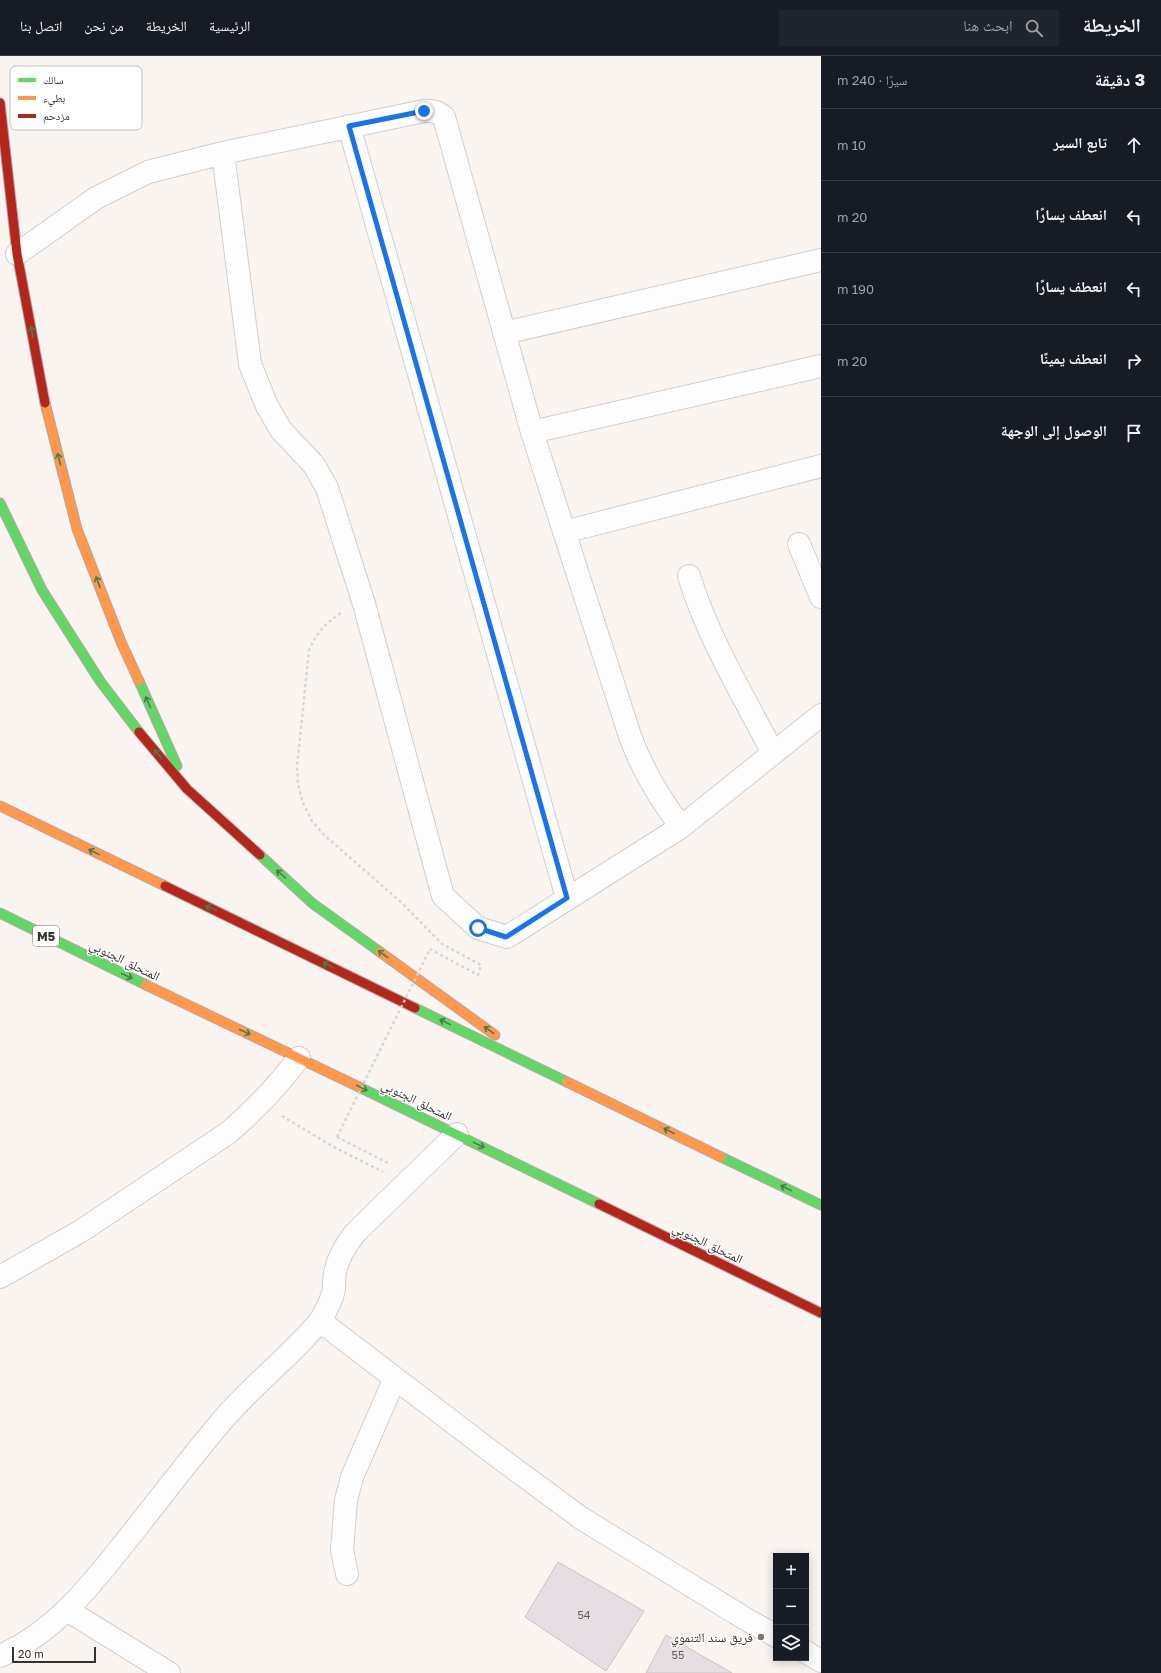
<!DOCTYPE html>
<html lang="ar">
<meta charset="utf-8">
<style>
body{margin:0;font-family:"Golos Text","Noto Naskh Arabic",sans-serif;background:#20242c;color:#f1f3f6;direction:rtl}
.controls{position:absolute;right:12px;bottom:12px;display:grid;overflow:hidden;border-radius:0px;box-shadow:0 2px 10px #0003}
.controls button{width:36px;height:36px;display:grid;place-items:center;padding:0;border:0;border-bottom:1px solid #363941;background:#171b24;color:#f1f3f6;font:20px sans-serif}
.scale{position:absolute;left:12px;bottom:10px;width:84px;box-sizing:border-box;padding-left:4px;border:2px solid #35322f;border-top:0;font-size:11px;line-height:14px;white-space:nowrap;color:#35322f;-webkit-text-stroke:3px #fff;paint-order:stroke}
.stop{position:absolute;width:12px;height:12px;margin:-9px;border:3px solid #1a73e8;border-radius:50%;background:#fff}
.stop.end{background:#1a73e8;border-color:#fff;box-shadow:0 1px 4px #0008}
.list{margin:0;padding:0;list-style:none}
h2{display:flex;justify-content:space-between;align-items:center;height:52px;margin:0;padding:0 16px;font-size:17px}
h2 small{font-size:13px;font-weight:400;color:#9ea1a6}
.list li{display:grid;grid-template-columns:26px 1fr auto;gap:12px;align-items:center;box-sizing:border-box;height:72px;padding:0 16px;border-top:1px solid #363941}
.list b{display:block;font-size:15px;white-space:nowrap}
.list em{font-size:13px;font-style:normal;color:#9ea1a6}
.icon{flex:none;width:22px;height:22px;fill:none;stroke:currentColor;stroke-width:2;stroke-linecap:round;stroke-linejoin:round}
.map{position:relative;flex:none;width:821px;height:1617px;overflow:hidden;direction:ltr}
header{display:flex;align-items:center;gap:24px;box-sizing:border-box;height:56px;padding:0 20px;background:#171b24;border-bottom:1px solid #363941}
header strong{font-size:19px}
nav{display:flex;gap:22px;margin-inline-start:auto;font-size:14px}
.search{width:280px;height:36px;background:#20242c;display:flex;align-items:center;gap:10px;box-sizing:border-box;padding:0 14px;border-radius:0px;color:#9ea1a6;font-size:15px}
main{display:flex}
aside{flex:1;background:#171b24}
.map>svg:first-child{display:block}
.building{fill:#e7dee3;stroke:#c7c4c3}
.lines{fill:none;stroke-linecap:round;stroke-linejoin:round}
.street-casing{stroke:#d1cecb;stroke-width:24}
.fast-casing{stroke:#b6a7a1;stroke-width:11}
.slow-casing{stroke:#b6a7a1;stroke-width:11}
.jam-casing{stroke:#b6a7a1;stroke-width:11}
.path{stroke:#d6d5d4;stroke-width:2.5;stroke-dasharray:3 3;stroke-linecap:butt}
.street{stroke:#fefdfd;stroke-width:22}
.fast{stroke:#63d668;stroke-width:9}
.slow{stroke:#ff974d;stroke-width:9}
.jam{stroke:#b3261e;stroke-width:9}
.path-bridge{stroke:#d6d5d4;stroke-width:2.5;stroke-dasharray:3 3;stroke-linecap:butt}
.oneway{stroke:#4a7c49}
.route{stroke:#1a73e8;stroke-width:5}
.poi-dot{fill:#7a7673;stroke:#fff;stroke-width:1.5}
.labels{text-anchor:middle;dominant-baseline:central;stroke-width:3;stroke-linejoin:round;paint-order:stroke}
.number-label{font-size:11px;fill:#625d5c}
.shield{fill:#fff;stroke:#72706d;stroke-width:1}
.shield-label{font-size:12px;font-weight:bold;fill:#35322f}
.street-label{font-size:13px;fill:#35322f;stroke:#fff}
.poi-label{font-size:13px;fill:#35322f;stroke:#fff;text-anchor:end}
.key{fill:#fff;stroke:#c2c2c1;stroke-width:1}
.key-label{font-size:11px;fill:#35322f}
</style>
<header>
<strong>الخريطة</strong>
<div class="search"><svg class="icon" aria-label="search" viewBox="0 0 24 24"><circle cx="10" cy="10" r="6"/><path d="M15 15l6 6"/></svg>ابحث هنا</div>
<nav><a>الرئيسية</a><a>الخريطة</a><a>من نحن</a><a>اتصل بنا</a></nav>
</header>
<main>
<aside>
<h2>3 دقيقة<small>سيرًا · 240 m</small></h2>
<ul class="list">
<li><svg class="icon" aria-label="ahead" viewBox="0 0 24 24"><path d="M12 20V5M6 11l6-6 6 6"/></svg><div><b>تابع السير</b></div><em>10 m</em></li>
<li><svg class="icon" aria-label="left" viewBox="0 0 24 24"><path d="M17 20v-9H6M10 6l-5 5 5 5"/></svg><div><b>انعطف يسارًا</b></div><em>20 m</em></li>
<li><svg class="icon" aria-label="left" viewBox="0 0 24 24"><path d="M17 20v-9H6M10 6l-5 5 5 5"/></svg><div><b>انعطف يسارًا</b></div><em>190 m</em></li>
<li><svg class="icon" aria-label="right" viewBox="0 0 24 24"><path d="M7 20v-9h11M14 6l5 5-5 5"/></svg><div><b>انعطف يمينًا</b></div><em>20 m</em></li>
<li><svg class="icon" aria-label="arrive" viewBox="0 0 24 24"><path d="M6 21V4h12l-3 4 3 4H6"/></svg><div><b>الوصول إلى الوجهة</b></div></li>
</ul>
</aside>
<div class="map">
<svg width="821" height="1617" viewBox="0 0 821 1617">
<rect width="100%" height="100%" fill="#f9f4f0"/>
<path class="building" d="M558,1506L644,1555L606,1615L525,1561Z
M666,1579L732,1617H646Z"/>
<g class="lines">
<defs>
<path id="street" d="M349,70L567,842
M223,97L250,308L267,350L281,374L314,409L327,432L364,548L443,840L478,872L507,881L681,771L821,659
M17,198L96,142L148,116L223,97L424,55C433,54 437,56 444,61L532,376L630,680C643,715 659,741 681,771
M504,277L821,204
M532,376L821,310
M564,476L821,410
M799,488L821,541
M689,520C708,582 743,639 773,697
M0,1221L81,1175L228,1077C256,1053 277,1031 299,1002
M320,1265L497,1400L581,1462L744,1562L776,1580
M347,1518L342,1493L346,1444L352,1421L395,1322
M67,1554L169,1617
M806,1596L821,1605
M0,1600C54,1577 91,1529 126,1485C158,1445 188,1405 221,1366C251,1330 290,1301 320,1265C326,1255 332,1244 334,1233C334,1228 334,1222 335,1217C338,1201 346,1188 356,1176L457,1078"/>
<path id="fast" d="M0,447L42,534L100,625L139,676
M139,625L177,710
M260,799L312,847L380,896
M0,857L146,929
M415,952L567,1026
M359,1031L599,1148
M721,1101L821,1149"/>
<path id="slow" d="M45,347L77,473L121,586L139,625
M0,750L165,830
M380,896L495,979
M146,929L359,1031
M567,1026L721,1101"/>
<path id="jam" d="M0,47L17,198L45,347
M139,676L187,733L260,799
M165,830L415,952
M599,1148L821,1257"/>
</defs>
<use href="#street" class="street-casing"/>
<use href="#fast" class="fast-casing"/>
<use href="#slow" class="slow-casing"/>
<use href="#jam" class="jam-casing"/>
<path class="path" d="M341,557C325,567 317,577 309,594L297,711L298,729L303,747L312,765L324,779L402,847L442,888L481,909L478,919L430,893
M282,1060L332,1090L383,1116
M337,1081L390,1108"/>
<use href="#street" class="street"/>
<use href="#fast" class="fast"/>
<use href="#slow" class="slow"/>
<use href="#jam" class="jam"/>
<path class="path-bridge" d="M337,1081L430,893"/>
</g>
<defs><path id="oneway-shaft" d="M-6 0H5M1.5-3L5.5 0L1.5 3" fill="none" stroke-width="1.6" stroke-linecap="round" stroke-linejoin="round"/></defs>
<g class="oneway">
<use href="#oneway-shaft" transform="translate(32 276) rotate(-100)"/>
<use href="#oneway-shaft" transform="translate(59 403) rotate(-104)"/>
<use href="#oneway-shaft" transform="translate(98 526) rotate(-111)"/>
<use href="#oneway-shaft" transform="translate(148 646) rotate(-114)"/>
<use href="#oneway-shaft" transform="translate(158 698) rotate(-130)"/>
<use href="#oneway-shaft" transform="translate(94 796) rotate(-154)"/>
<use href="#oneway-shaft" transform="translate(281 818) rotate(-138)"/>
<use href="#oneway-shaft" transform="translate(211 852) rotate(-154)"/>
<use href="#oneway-shaft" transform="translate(383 898) rotate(-144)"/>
<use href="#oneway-shaft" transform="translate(328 909) rotate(-154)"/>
<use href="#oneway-shaft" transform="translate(127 920) rotate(25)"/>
<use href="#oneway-shaft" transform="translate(445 966) rotate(-154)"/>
<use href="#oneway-shaft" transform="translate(489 974) rotate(-144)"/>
<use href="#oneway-shaft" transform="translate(245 976) rotate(25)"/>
<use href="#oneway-shaft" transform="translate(362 1032) rotate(26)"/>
<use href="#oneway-shaft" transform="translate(669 1075) rotate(-154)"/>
<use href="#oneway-shaft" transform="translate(479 1089) rotate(26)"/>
<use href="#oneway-shaft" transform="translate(786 1132) rotate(-154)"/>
</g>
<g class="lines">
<path class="route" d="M424,55L349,70L567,842L506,881L478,872"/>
</g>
<circle class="poi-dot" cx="761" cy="1581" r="4"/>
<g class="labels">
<g class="number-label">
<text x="584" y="1558">54</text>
<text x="678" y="1598">55</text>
</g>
<rect class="shield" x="33" y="870" width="26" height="20" rx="3"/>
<g class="shield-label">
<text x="46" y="880">M5</text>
</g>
<g class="street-label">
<text transform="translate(125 904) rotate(26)">المتحلق الجنوبي</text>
<text transform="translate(417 1044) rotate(26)">المتحلق الجنوبي</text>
<text transform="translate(708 1187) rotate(26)">المتحلق الجنوبي</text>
</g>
<g class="poi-label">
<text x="753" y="1581">فريق سند التنموي</text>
</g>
</g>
<rect x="10" y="10" width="132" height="64" rx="6" class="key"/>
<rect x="18" y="22" width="18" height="4" fill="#63d668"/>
<rect x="18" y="40" width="18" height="4" fill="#ff974d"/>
<rect x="18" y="58" width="18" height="4" fill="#b3261e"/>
<g class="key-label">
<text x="43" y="28">سالك</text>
<text x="43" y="46">بطيء</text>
<text x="43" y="64">مزدحم</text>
</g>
</svg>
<div class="controls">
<button>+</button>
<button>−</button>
<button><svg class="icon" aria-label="layers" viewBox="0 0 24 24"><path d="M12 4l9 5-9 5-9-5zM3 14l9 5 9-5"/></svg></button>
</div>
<div class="scale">20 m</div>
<div class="stop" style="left:478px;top:872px"></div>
<div class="stop end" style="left:424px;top:55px"></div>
</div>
</main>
